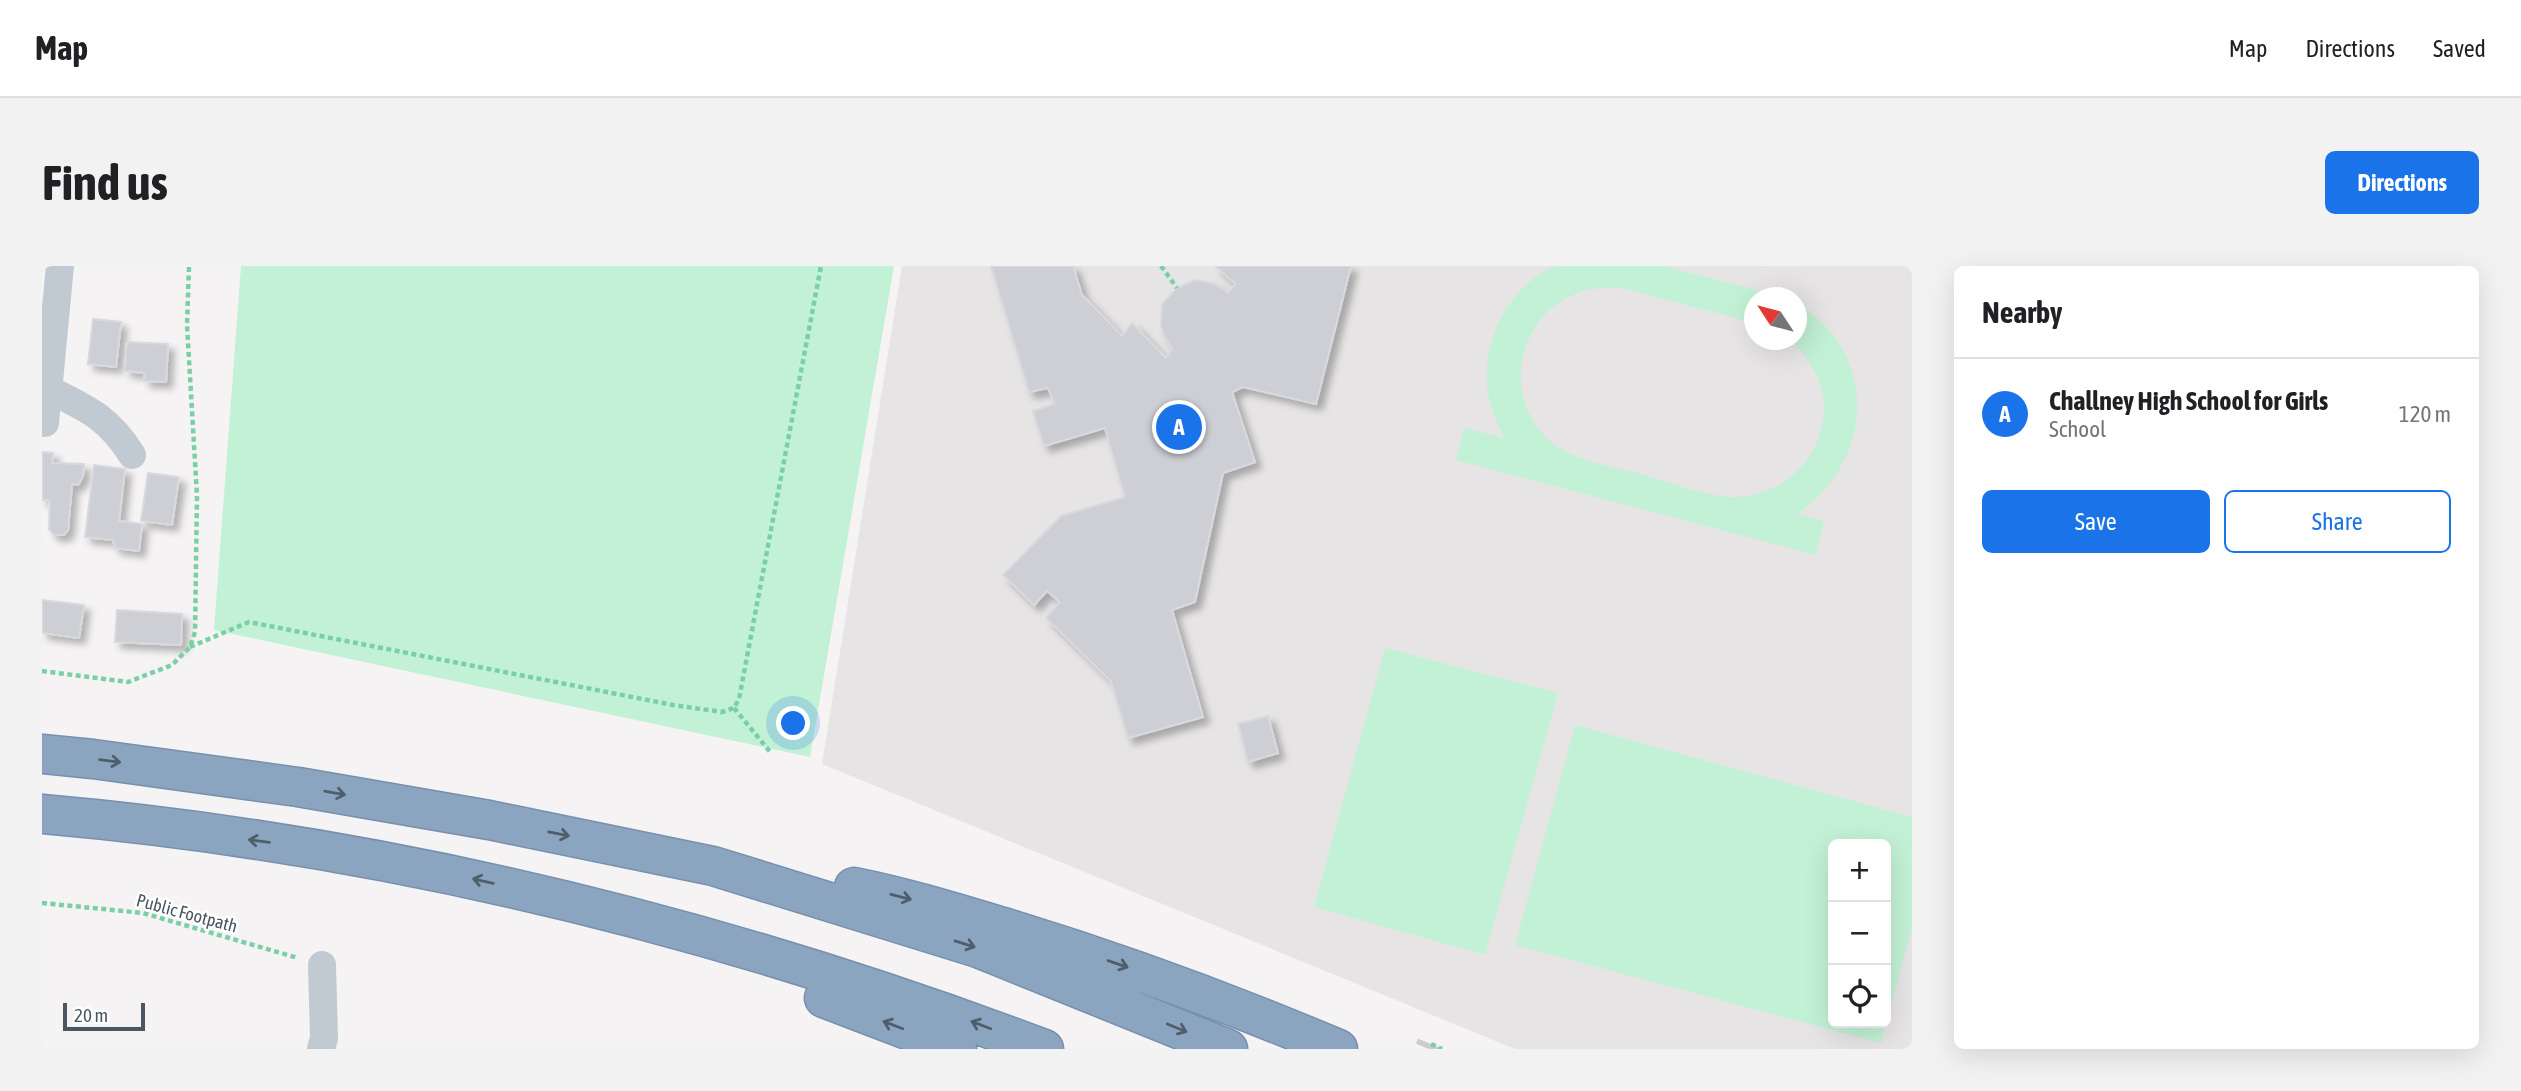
<!DOCTYPE html>
<meta charset="utf-8">
<style>
body{margin:0;font-family:"Asap Condensed",sans-serif;background:#f2f2f2;color:#202124}
.controls{position:absolute;right:21px;bottom:21px;display:grid;overflow:hidden;border-radius:10px;box-shadow:0 7px 28px #0002}
.controls button{width:63px;height:63px;display:grid;place-items:center;padding:0;border:0;border-bottom:2px solid #e0e0e0;background:#fff;color:#202124;font:35px sans-serif}
.compass{position:absolute;left:1702px;top:21px;width:63px;height:63px;border-radius:50%;background:#fff;box-shadow:0 7px 28px #0002;rotate:306deg}
.scale{position:absolute;left:21px;bottom:18px;width:82px;box-sizing:border-box;padding-left:7px;border:4px solid #4a5661;border-top:0;font-size:19px;line-height:24px;white-space:nowrap;color:#4a5661;-webkit-text-stroke:5px #fff;paint-order:stroke}
.you{position:absolute;left:752px;top:458px;width:24px;height:24px;margin:-18px;border:5px solid #fff;border-radius:50%;background:#1a73e8;box-shadow:0 0 0 10px #1a73e833}
.badge{display:grid;place-items:center;width:46px;height:46px;border-radius:50%;background:#1a73e8;color:#fff;font-size:23px;font-weight:700}
.pin{position:absolute;translate:-50% -50%;border:4px solid #fff;box-shadow:0 2px 7px #0006}
.list{margin:0;padding:0;list-style:none}
h2{display:flex;justify-content:space-between;align-items:center;height:91px;margin:0;padding:0 28px;font-size:30px}
h2 small{font-size:23px;font-weight:400;color:#757577}
.list li{display:grid;grid-template-columns:46px 1fr auto;gap:21px;align-items:center;box-sizing:border-box;height:112px;padding:0 28px;border-top:2px solid #e0e0e0}
.list b{display:block;font-size:26px;white-space:nowrap}
.list p{margin:0;font-size:23px;white-space:nowrap;color:#757577}
.list em{font-size:23px;font-style:normal;color:#757577}
.actions{display:flex;gap:14px;padding:21px 28px}
.actions a{flex:1;padding:16px 0;border:2px solid #1a73e8;border-radius:10px;text-align:center;font-size:24px;color:#1a73e8}
.actions .main{background:#1a73e8;color:#fff}
.icon{flex:none;width:38px;height:38px;fill:none;stroke:currentColor;stroke-width:2;stroke-linecap:round;stroke-linejoin:round}
.map{position:relative;flex:none;width:1870px;height:783px;overflow:hidden;border-radius:10px}
header{display:flex;align-items:center;gap:42px;box-sizing:border-box;height:98px;padding:0 35px;background:#fff;border-bottom:2px solid #e0e0e0}
header strong{font-size:33px}
nav{display:flex;gap:38px;margin-inline-start:auto;font-size:24px}
.intro{display:flex;align-items:center;justify-content:space-between;box-sizing:border-box;height:168px;padding:0 42px}
h1{margin:0;font-size:49px}
.button{padding:18px 32px;border-radius:10px;background:#1a73e8;color:#fff;font-size:24px;font-weight:700}
main{display:flex;gap:42px;padding:0 42px}
aside{flex:1;background:#fff;border-radius:10px;box-shadow:0 7px 28px #0002}
.map>svg:first-child{display:block}
.education{fill:#e6e4e5;fill-rule:evenodd}
.park{fill:#c3f1d5;fill-rule:evenodd}
.building{fill:#cdcfd5;stroke:#d7d9de;stroke-width:2;filter:url(#shadow)}
.lines{fill:none;stroke-linecap:round;stroke-linejoin:round}
.minor-tunnel{stroke:#caccce;stroke-width:28;stroke-dasharray:28 14;stroke-linecap:butt}
.highway-casing{stroke:#7690ad;stroke-width:41}
.path{stroke:#7ad0a6;stroke-width:4.5;stroke-dasharray:5 3.5;stroke-linecap:butt}
.minor{stroke:#c1cad2;stroke-width:28}
.highway{stroke:#8ba5c1;stroke-width:38}
.oneway{stroke:#505e6b}
.labels{text-anchor:middle;dominant-baseline:central;stroke-width:5;stroke-linejoin:round;paint-order:stroke}
.street-label{font-size:18px;fill:#4a5661;stroke:#fff}
</style>
<header>
<strong>Map</strong>
<nav><a>Map</a><a>Directions</a><a>Saved</a></nav>
</header>
<div class="intro"><h1>Find us</h1><a class="button">Directions</a></div>
<main>
<div class="map">
<svg width="1870" height="783" viewBox="0 0 1870 783">
<defs>
<filter id="shadow"><feDropShadow dx="6" dy="6" stdDeviation="3.5" flood-color="#0004"/></filter>
</defs>
<rect width="100%" height="100%" fill="#f5f3f3"/>
<path class="education" d="M860,0H1870V783H1473L780,498ZM1713,32H1755V74H1713ZM1791,578H1844V757H1791Z"/>
<path class="park" d="M199,0H852L768,491L172,364Z
M1513,0H1622L1741,31L1713,32L1712,57L1580,22C1564,22 1548,21 1533,28C1475,52 1460,130 1506,173C1530,195 1565,199 1595,207C1620,214 1664,230 1688,231C1727,232 1761,210 1776,174C1791,135 1777,100 1748,74H1755V38C1839,88 1832,195 1755,248L1782,255L1774,289L1414,194L1422,162L1462,172C1454,155 1447,139 1445,120C1441,72 1467,20 1513,0Z
M1343,382L1516,427L1443,689L1272,641Z
M1533,459L1870,551V663L1839,777L1473,679ZM1844,578V757H1791V578Z"/>
<path class="building" d="M949,0H1031L1040,29L1080,70L1090,57L1124,92L1131,83L1122,70L1119,59L1120,38L1135,22L1153,14L1173,18L1186,27L1194,18L1173,0H1309L1274,138L1201,121L1190,126L1213,196L1181,207L1153,336L1130,344L1161,451L1086,472L1069,415L1004,352L1018,336L1005,325L992,339L961,309L1019,250L1083,231L1063,162L1002,180L991,145L1013,138L1006,122L987,126Z
M51,53L79,56L74,101L46,98Z
M85,76L126,78L124,116L102,115L103,107L83,105Z
M0,186L11,187L10,197L42,198L41,210L36,219L30,218L26,264L22,269H12L7,263L8,234H0Z
M52,199L83,203L77,255L100,258L97,285L73,282L71,274L43,271Z
M106,207L137,211L130,259L99,255Z
M0,334L42,339L37,372L0,367Z
M75,344L140,348L139,379L73,376Z
M1226,450L1236,487L1206,496L1196,458Z"/>
<g class="lines">
<path class="minor-tunnel" d="M1387,783L1389,778"/>
<defs>
<path id="highway" d="M0,488L51,493L256,521L447,554L671,600L936,682L1186,783
M0,548C342,578 681,662 1002,783
M812,621C862,631 911,646 961,661C1076,696 1185,736 1296,783
M782,732L915,783"/>
</defs>
<use href="#highway" class="highway-casing"/>
<path class="path" d="M1119,0L1135,22
M148,381L207,356L631,439L680,446L692,442L697,433L779,0
M0,405L86,416L130,399L148,381L153,366L155,230L145,59L147,0
M692,442L729,487
M0,637L101,647L256,692
M1389,778L1400,783"/>
<path class="minor" d="M8,124C46,143 67,152 90,189
M3,157L18,0
M279,783L282,772L280,699"/>
<use href="#highway" class="highway"/>
</g>
<defs><path id="oneway-shaft" d="M-6 0H5M1.5-3L5.5 0L1.5 3" fill="none" stroke-width="1.6" stroke-linecap="round" stroke-linejoin="round" transform="scale(1.75)"/></defs>
<g class="oneway">
<use href="#oneway-shaft" transform="translate(68 495) rotate(8)"/>
<use href="#oneway-shaft" transform="translate(293 527) rotate(10)"/>
<use href="#oneway-shaft" transform="translate(517 568) rotate(11)"/>
<use href="#oneway-shaft" transform="translate(217 575) rotate(-172)"/>
<use href="#oneway-shaft" transform="translate(441 615) rotate(-167)"/>
<use href="#oneway-shaft" transform="translate(859 631) rotate(14)"/>
<use href="#oneway-shaft" transform="translate(923 678) rotate(17)"/>
<use href="#oneway-shaft" transform="translate(1076 698) rotate(19)"/>
<use href="#oneway-shaft" transform="translate(851 759) rotate(-159)"/>
<use href="#oneway-shaft" transform="translate(939 759) rotate(-159)"/>
<use href="#oneway-shaft" transform="translate(1135 762) rotate(22)"/>
</g>
<g class="labels">
<g class="street-label">
<text transform="translate(145 647) rotate(15)">Public Footpath</text>
</g>
</g>
</svg>
<div class="controls">
<button>+</button>
<button>−</button>
<button><svg class="icon" aria-label="locate" viewBox="0 0 24 24"><circle cx="12" cy="12" r="6"/><path d="M12 2v4M12 18v4M2 12h4M18 12h4"/></svg></button>
</div>
<svg class="compass" viewBox="-18 -18 36 36"><path d="M0-13l5 13h-10z" fill="#e53935"/><path d="M0 13l5-13h-10z" fill="#757577"/></svg>
<div class="scale">20 m</div>
<div class="you"></div>
<div class="pin badge" style="left:1137px;top:161px">A</div>
</div>
<aside>
<h2>Nearby<small></small></h2>
<ul class="list">
<li><span class="badge">A</span><div><b>Challney High School for Girls</b><p>School</p></div><em>120 m</em></li>
</ul>
<div class="actions"><a class="main">Save</a><a>Share</a></div>
</aside>
</main>
